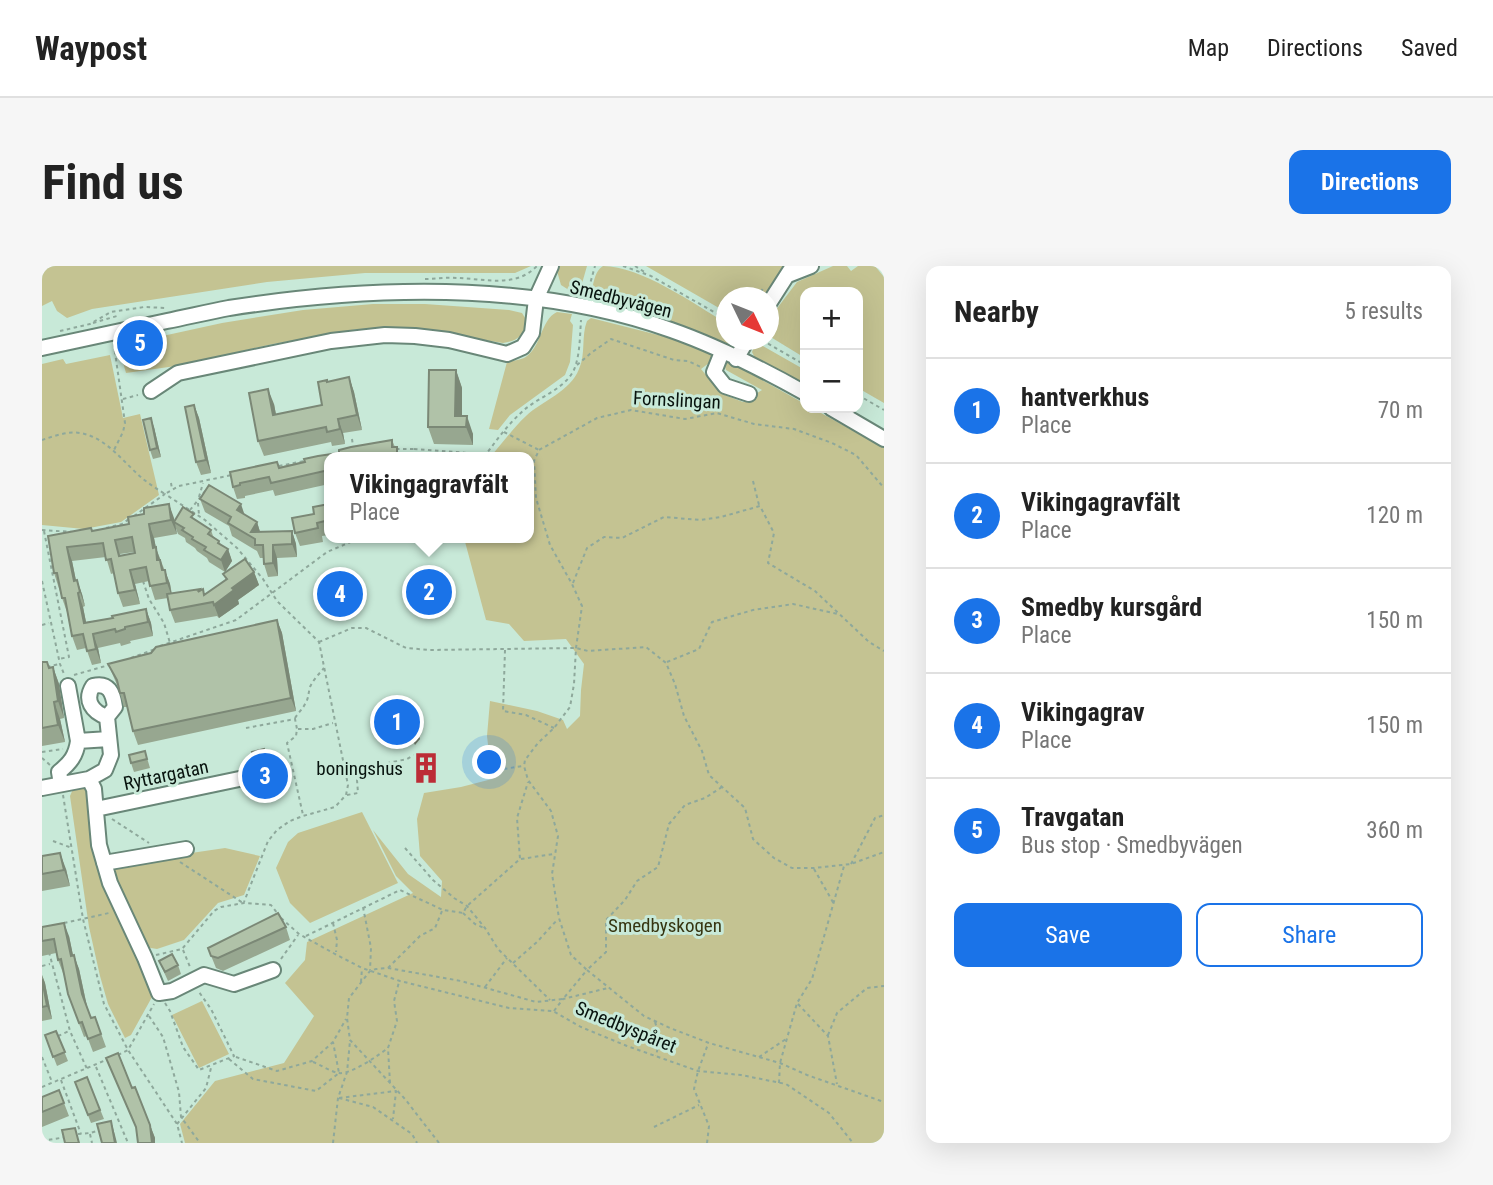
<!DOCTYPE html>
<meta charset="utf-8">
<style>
body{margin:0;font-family:"Roboto Condensed",sans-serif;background:#f6f6f6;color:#222}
.controls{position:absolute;right:21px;top:21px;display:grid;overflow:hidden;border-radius:14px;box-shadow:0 7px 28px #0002}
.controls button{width:63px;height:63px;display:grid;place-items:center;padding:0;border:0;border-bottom:2px solid #e0e0e0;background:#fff;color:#222;font:35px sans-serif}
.compass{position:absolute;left:674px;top:21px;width:63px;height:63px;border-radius:50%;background:#fff;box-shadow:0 7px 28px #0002;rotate:133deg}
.you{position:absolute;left:448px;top:497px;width:24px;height:24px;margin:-18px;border:5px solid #fff;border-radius:50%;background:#1a73e8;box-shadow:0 0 0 10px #1a73e833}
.badge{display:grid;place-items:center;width:46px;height:46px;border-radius:50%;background:#1a73e8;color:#fff;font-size:23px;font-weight:700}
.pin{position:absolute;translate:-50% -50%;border:4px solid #fff;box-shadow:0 2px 7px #0006}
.popup{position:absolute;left:282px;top:186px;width:210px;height:91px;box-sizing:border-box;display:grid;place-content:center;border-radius:14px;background:#fff;filter:drop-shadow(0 2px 5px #0005);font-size:23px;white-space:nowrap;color:#767676}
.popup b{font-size:26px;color:#222}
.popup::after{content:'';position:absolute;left:50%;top:100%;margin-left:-14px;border:14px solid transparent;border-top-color:#fff}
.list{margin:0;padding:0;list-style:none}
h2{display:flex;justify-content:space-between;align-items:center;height:91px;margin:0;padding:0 28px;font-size:30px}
h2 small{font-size:23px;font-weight:400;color:#767676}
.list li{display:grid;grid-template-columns:46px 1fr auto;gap:21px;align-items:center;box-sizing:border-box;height:105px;padding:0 28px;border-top:2px solid #e0e0e0}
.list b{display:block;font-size:26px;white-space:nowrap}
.list p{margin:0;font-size:23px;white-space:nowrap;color:#767676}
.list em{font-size:23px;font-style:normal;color:#767676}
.actions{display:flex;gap:14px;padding:21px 28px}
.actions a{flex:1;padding:16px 0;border:2px solid #1a73e8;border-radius:14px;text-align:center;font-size:24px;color:#1a73e8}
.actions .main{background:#1a73e8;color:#fff}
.map{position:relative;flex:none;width:842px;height:877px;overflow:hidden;border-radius:14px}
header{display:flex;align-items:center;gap:42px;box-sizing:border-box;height:98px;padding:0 35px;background:#fff;border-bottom:2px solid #e0e0e0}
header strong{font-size:33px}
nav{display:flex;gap:38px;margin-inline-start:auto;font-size:24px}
.intro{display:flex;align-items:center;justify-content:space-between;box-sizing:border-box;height:168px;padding:0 42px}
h1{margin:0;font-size:49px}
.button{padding:18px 32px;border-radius:14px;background:#1a73e8;color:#fff;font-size:24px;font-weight:700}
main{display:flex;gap:42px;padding:0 42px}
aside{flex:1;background:#fff;border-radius:14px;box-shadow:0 7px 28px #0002}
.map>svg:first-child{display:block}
.green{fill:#c4c392}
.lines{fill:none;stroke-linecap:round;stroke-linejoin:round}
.minor-casing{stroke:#698778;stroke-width:18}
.path{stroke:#8ea89b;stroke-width:2;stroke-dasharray:3.5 3.5;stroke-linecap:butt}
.minor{stroke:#fff;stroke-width:14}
.wall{fill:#97a790;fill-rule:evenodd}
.shaded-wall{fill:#7b8876}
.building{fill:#b0c2a8;stroke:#7b8876;stroke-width:2;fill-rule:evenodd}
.labels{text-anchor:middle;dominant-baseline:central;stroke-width:6;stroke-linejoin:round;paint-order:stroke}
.street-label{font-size:19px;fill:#08130e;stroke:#c8e9d8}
.poi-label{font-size:19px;fill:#08130e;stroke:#c8e9d8;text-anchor:end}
.park-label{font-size:19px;fill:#363511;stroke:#c8e9d8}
</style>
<header>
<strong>Waypost</strong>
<nav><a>Map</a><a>Directions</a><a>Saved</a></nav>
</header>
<div class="intro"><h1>Find us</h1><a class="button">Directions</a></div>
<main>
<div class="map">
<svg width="842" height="877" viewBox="0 0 842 877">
<rect width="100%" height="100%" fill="#c8e9d8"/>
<path class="green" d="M0,0H489L473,7H323L225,16L50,43L25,52L15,45L10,35L0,40Z
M516,0H545L537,28L530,26L519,19L515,5Z
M561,0C599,0 652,38 684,57V74H693L689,77L683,78L632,58L548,34C551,23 551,6 561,0Z
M604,0H743L722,31L684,32V46Z
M791,0H805L809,5L816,0H833L842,11V137L816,122V26H763V92L727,70V53L755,16Z
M331,38H383L467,44L480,47L485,55C482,69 476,75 461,77L369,62L316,63L231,78L134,100L84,107L78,86L80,83L108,77L116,71L180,57L261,44Z
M515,46L530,48L528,55L531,59L528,96L523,109L468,149L456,164L447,163L465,96C470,95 477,94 482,92C500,82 498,54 515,46Z
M549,52L632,73L671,88V94L659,103L680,128L701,136L720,124L684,104L682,98L686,95L763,138V142H770L842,182V877H143L138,858L173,815L242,797L272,750L243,717L263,694L265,676L371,627L354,610L331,564L366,608L399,631L400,615L378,590L375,553L382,527L419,521L450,513L445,470L448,435L495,445L521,454L525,463L538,450L539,424L542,398L524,373L482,375L467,358L444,354L422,272H487V191H448C460,178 471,162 484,150C501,134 528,126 537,103C544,88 539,70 545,55Z
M714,76L763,104V119L713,92L710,86Z
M68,89L81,152L98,148L117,229L79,256L42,263L0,259V98L21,93L24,98Z
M43,521L49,529L54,578L110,718V731L89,769L83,772L66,738L58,710L47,661L28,530L31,523Z
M320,546L356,617L268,657L248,637L234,602L246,576L256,567Z
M183,582L218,590L202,629L176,637L142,674L115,683L103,681L75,624L71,607L75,598Z
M160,735L187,788L157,802L130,749Z"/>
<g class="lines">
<defs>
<path id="minor" d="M746,9L769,0
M726,39L751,0
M0,82C41,73 83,64 125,55C145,51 166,46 187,42C329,20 491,15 629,64C675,80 720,103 763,127
M680,86L672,106L683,120L707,128
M694,93L705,74
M109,125L136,107L289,75L343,69L373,70L407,74L465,88L481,81L490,67L494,33L509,0
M789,142L842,173
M36,475L67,473
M47,513L63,504L69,489L65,451L73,441C71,427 67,416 51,420C42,434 50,446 65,451
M19,518L17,506C28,497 34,490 36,475L26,420
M0,522L47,513L52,523L57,579L68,617L103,692L117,727L130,725L162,709L192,718L231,704
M54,543L202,512
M62,597L144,583"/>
</defs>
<use href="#minor" class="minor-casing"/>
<path class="path" d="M581,0L609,10L684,53
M593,0L604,7
M837,0L842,7
M383,13C394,13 405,11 416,12C443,13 474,22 495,0
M545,29L553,0
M715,32L722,21
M51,57L75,50
M18,65L48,58L69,46L102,41L124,42
M720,74L763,99
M71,79H72L83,157L81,166L72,184
M535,99L549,87L569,73L632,94L646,95L659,101
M816,129L842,144
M81,133L96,129
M462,166L497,184
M310,173L311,180
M0,174C12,170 26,165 38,167C64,171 81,196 100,212C107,218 115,223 123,228L137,220L190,209
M354,183H372V191
M372,183L426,187L432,191
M442,191C454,175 466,158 481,145C497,130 528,122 534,98C538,85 538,68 539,54
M237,200L262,195
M711,215L717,239
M129,217L130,223
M157,231L161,217
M156,237L157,249
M148,244L164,224
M92,250L123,228L163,254L195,282L221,313L235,335L277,376L306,519L304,529L293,541L261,550L248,555L235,564L226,575L202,636
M64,262L80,258L87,253
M0,264L31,266
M2,265L27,391L17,393
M0,315L18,398L22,408
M101,315L107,333L122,357L128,377
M531,317L545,282L562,271L580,272L622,251L659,254L679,251L718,240L732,267L726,297L773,325L827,376L842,385
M0,359L7,357
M277,376L310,362H324L364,382L388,384L534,382L546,385L604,381L624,397L633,418L642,450L660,485L667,509L703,542L711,573L732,592L750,602H772L809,598L842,586
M118,380L194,354L285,286L318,272
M463,384L461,445L484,449L512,462
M89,392L113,383
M625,396L657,383L670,356L711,344L751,338L796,348
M5,401L17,398
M32,409L67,399
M253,452C256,447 260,444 263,438C267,432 266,428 268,421C271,414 277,408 282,402
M204,462L253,453L255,463L254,470L245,477L261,549
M256,463H271L291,457
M0,486L21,483
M0,492L8,499
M455,504L481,500
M680,521L663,532L643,539L627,558L616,601L595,615L583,634L564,654V686L545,704L529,689L517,652L510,608L516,570L509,545L486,514L482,500L483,494L496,477L512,462L528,441L532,418L534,382L540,340L530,318L508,279L494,232L492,195L497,184L555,152L589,144L643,153L675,147L712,158L752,163L790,177L814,189L842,222
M21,529L41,653L62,738L86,784L135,858L140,877
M305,529L316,527L315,514L318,503L365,493L377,486
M70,553L107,577
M11,575L30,582
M363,582L391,614L412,632L425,640L443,662L456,683L508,734
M479,593L511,588
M138,596L201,637
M809,598L833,552L842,549
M772,603L792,638
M321,641L329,682L328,704
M421,647L433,658L442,662
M239,652L257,668L293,688L320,702L358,715L467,742L511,745L539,761L585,780L656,805L699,809L744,818L787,847L811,877
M22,657L67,647
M291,657L295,674L294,686
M264,670L358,624L401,644L421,647L425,640L478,593L475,552L486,516
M141,684L148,701
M7,686L28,765L45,803
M114,689L140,683L172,645L179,641L202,637L229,639L236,648
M239,693L256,669
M471,697L495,676L516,653
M0,700L8,698
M346,702L378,670L393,662L400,645
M319,716L320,702
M443,721L465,692
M123,737L128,745L141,781L157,804L192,790L169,743L157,726
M756,738L786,770L795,818
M512,745L521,733L566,722
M107,750L121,771L137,826L139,851L158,877
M613,756L618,771L614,790
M786,769L795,747L825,722L842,720
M16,770L27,765
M76,789L86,784L112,738
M0,791L10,816
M194,791L235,805L270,795L291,776L304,753
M717,791L744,773
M187,793L211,813L274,825L297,807L291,776
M271,796C279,799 289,806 297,807C308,809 337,789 346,782
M54,801L86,877
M19,814L39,868
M348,817L346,782L355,755L352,735L357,716
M737,817L738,797L755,737L770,713L802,600
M0,821L64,794
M297,832L331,841L370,868L375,877
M297,832L354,825L351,853
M135,858L164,822L169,802
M612,861L657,839
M36,868L48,867L58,864
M48,868L50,877
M0,875L24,871
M291,877L296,832L305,806L308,775
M397,877L363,833L308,774L305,752L307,732L328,705L334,703L346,702L419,715L494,736L521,733L545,704L602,750L628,762L667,777L738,797L765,809L842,836
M665,877L667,860L652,823L656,805L666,778"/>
<use href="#minor" class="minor"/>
</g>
<path class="wall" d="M414,104L420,122V150L431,168V179L392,178L386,161Z
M307,111L312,126L320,164L301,167L303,178L290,180L289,176L222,190L216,175L232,138L234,149L280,139L286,116Z
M152,139L157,152L169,207L159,209L154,196Z
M112,161L119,191L111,193L108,184Z
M350,174L353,181L359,191H287V218L233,230L231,224L203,230V232L195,233L191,221L235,196L237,201Z
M158,233L203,249L215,256L218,266L250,265L254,278L255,291L235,292L236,310L226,311L222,298L221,292H218L215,285L190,270L187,260L163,246Z
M127,238L132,255L154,254L169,264L171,270L177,275L179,279L186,283L190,295L183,306L167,296L165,292L155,285L153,282L144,276L143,272L136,268L133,260L135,268L112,272L114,282L128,318L130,328L159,324L163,329L184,314L181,308L212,306L217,319L196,334L197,338L177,352L175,350L133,357L128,344L126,332L113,334L107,315L93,318L98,338L81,341L76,327L72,307L69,308L64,291L30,295L34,315L40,328L43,340L41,341L44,356L71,352L104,343L109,357L111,370L88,375L89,377L79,380L78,377L56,382L59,397L50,399L44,382L35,384L30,370L25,346L20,332L12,307L6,270L50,265L87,258L102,248ZM92,286L93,287L79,290L78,288Z
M287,238V269L280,270L281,276L258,280L253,267L272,248Z
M235,354L240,367L254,445L96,479L91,465L85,441H82L76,421L66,398Z
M0,397L7,402L11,401L17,418L22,452L18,453L23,476L0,480Z
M103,485L108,502L92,506L89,497Z
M225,492L233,526L221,528L218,520Z
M0,590L24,603L28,620L0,625Z
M0,661L27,670L31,690L37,703L45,740L49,752L53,751L64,781L51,786L45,770L42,771L26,728L22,707H21L16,694L14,687L0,690Z
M244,661L248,674L181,705L174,702L166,682Z
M117,695L136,699L139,708L126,715Z
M0,709L3,717L10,753L0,755Z
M14,765L26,795L15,800L3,769Z
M64,792L90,822L108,859L113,872V877H96L95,864Z
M45,811L62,853L49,857L33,816Z
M17,824L27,850L0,861V831Z"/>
<path class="shaded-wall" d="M414,104L420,122V161L413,150Z
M307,111L312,126L320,164L315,149Z
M226,123L232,138L237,164L231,149Z
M152,139L157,152L169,207L164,194Z
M425,150L431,168V179L424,161Z
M109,152L112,161L119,191L115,182Z
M296,153L301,167L303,178L298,163Z
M127,238L132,252L135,268L129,254Z
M199,238L203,250L195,244Z
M215,256L219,269L209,266Z
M107,258L112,272L114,282L123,308L125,318L111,282Z
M250,265L254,278L255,291L250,278Z
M231,279L235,292L236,310L231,297Z
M25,281L30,295L37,329L32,315Z
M186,283L190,295L183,306L179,294Z
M88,304L93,318L98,338L93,324Z
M123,304L128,318L130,331L125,317Z
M212,306L217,319L196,334L197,338L177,352L172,339L190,322Z
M35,314L40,328L43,340L38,326Z
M36,327L41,341L47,371L42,357Z
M104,343L109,357L111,370L106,356Z
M235,354L240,367L254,445L249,432Z
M51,368L56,382L59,397L54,383Z
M11,401L17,418L22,452L16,435Z
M12,436L18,453L23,476L16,459Z
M377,469L378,473L373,479L371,475Z
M222,483L225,492L233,526L230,517Z
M18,587L24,603L28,620L22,604Z
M22,657L27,670L34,703L29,690Z
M32,689L37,703L45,741L40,728Z
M0,709L3,717L10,753L5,740Z
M69,855L73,869L75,877H73Z
M108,859L113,872V877H110Z"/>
<path class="building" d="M387,104H414L413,150H425L424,161H386Z
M307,111L315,149L296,153L298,163L285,166L284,161L216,175L207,127L226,123L231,149L280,139L276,116L285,114V116Z
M152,139L164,194L154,196L143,141Z
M109,152L115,182L108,184L101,154Z
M350,174V181H355V191H339V189L327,191H287V204L229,217L227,211L198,217V219L191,221L188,206L235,196L237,202L263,196L262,193L276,190L297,187V184L309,181Z
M167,219L199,238L195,244L215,256L209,266L250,265V278L231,279V297L222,298L221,279H213V273L186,257L189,251L158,233Z
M127,238L129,254L107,258L111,282L114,281L115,294H118L120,304H123L125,317L108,320L104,301L88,304L93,324L76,327L69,293L64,294L61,277L25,281L32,315L35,314L38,326L36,327L42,357L71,352L70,350L104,343L106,356L83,361V363L74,366L73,363L51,368L54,383L45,385L41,368L30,370L23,332H20L15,307H12L6,270L49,262L50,265L87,258L86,251L102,248V242ZM90,271L93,287L77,290L73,274Z
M287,238V254L275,257L276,262L253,267L250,252L272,248L271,241Z
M141,241L152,248L149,251L169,264L166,268L177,275L176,277L186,283L179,294L162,284L164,281L150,273L151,271L140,264L142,262L132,256Z
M203,293L212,306L190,322L192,324L172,339L171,336L128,344L125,328L158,323L156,326L161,323L162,329L185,313L181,308Z
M235,354L249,432L91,465L82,427H78L75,414L66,398L109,387L114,381Z
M0,396H5L7,402L11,401L16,435L12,436L16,459L0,462Z
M371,463L377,469L371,475L365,469Z
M222,483L230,517L218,520L210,486Z
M103,485L105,493L89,497L87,489Z
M18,587L22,604L0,608V590Z
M236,647L244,661L176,692L169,690L166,682Z
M22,657L29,690L32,689L40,728L49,752L53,751L59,768L46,773L40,756L37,757L26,728L19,693L16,694L12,673L0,675V661Z
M130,688L136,699L123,706L117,695Z
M0,713L5,740L0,741Z
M14,765L23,786L11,791L3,769Z
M76,787L90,822L93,821L108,859L110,877H96L94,861L64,792Z
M45,811L58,844L46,849L33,816Z
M17,824L22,837L0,846V831Z
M69,855L73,877H60L55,858Z
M33,862L37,877H23L20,864Z"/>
<defs>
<symbol id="building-bare" viewBox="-9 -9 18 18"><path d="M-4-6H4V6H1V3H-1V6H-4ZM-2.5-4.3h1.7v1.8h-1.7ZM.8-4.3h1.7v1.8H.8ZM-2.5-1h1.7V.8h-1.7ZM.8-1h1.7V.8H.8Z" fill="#bc2c36" stroke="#c8e9d8" stroke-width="2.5" paint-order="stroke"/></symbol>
</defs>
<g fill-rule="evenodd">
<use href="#building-bare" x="362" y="480" width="44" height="44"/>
</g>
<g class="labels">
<g class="street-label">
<text transform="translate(579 33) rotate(14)">Smedbyvägen</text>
<text transform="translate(635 134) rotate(3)">Fornslingan</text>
<text transform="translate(124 509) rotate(-12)">Ryttargatan</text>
<text transform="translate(584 761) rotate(22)">Smedbyspåret</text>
</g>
<g class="poi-label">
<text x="361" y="502">boningshus</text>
</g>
<g class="park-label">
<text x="623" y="659">Smedbyskogen</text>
</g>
</g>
</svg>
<div class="controls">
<button>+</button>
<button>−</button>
</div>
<svg class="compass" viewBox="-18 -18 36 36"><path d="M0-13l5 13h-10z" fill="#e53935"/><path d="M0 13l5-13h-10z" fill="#767676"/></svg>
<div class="you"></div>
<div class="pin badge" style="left:355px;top:456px">1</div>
<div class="pin badge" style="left:387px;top:326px">2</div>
<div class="popup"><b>Vikingagravfält</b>Place</div>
<div class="pin badge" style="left:223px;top:510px">3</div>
<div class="pin badge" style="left:298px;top:328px">4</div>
<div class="pin badge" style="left:98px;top:77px">5</div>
</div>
<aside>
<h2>Nearby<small>5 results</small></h2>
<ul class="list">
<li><span class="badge">1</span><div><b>hantverkhus</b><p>Place</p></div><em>70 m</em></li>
<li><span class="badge">2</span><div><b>Vikingagravfält</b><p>Place</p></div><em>120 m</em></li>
<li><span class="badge">3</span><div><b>Smedby kursgård</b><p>Place</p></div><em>150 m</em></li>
<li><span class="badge">4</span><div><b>Vikingagrav</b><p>Place</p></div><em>150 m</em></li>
<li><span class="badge">5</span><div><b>Travgatan</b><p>Bus stop · Smedbyvägen</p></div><em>360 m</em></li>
</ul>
<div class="actions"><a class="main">Save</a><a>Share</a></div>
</aside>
</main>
